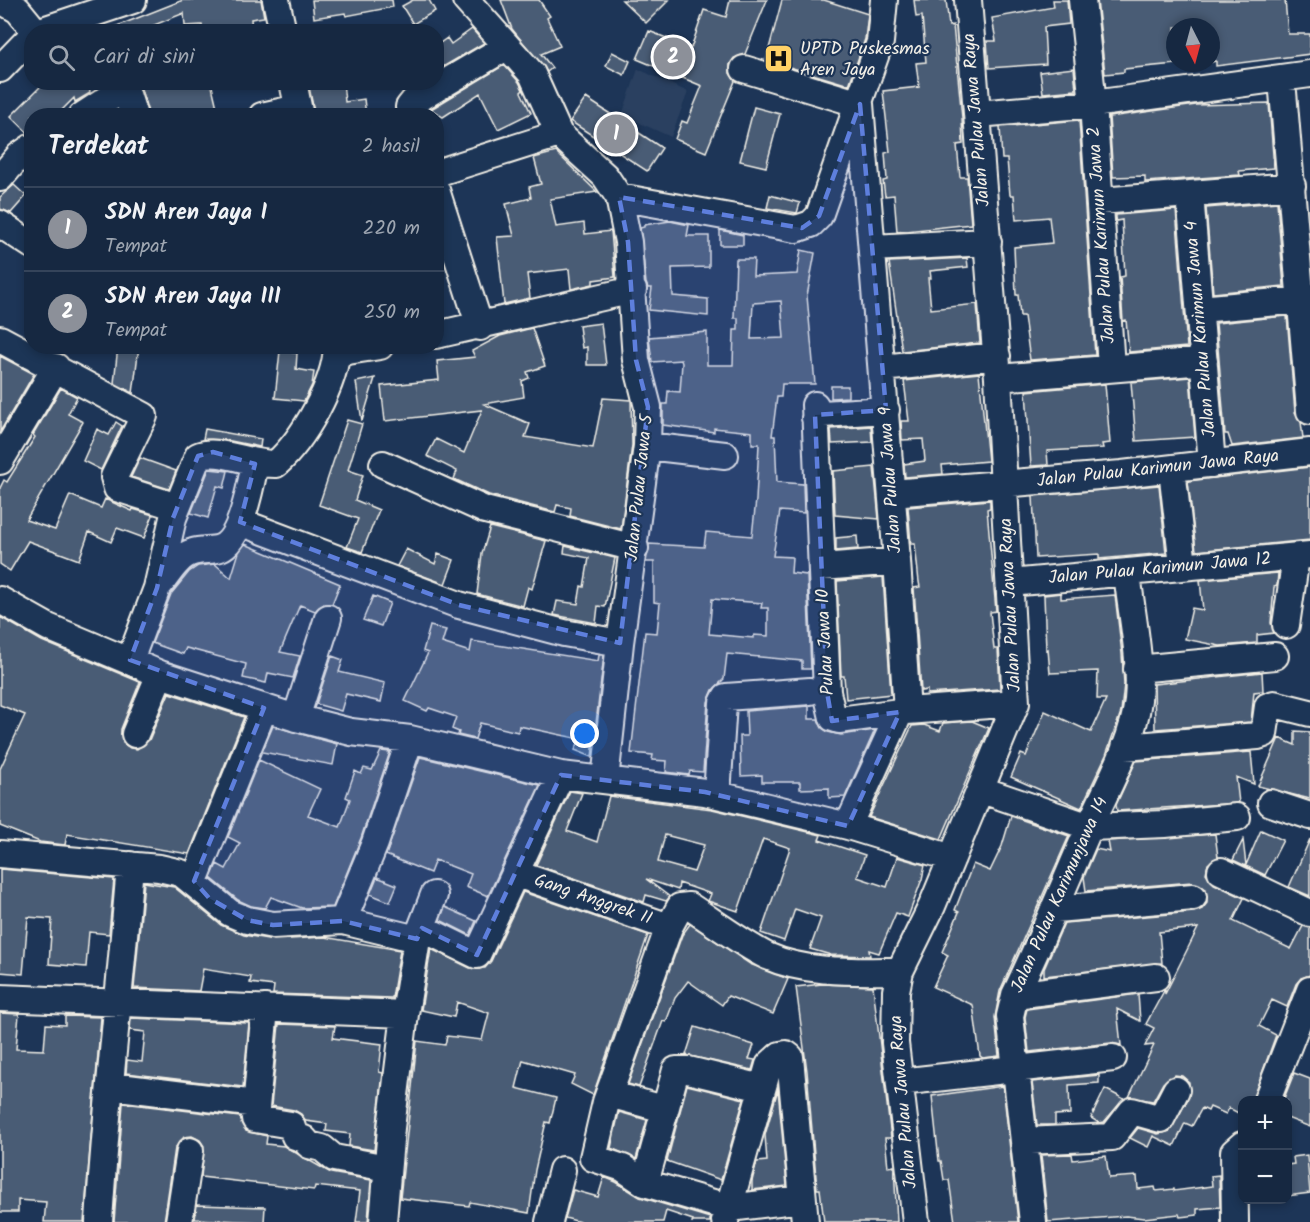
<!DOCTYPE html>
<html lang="id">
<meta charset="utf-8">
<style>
body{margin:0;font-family:Kalam,sans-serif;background:#1f3048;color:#f1f3f6}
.controls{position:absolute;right:18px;bottom:18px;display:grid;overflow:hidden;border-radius:12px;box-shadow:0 3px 9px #0003}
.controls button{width:54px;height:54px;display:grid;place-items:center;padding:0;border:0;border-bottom:2px solid #35445a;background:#162841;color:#f1f3f6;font:30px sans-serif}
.compass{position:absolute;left:1166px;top:18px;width:54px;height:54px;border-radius:50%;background:#162841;box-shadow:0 3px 9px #0003;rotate:174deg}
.you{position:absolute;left:585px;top:734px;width:21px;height:21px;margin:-15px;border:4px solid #fff;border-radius:50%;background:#1a73e8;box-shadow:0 0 0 9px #1a73e833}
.badge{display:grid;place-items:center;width:39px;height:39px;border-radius:50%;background:#8c9099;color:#fff;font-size:20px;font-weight:700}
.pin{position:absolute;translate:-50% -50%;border:3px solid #fff;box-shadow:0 2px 6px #0006}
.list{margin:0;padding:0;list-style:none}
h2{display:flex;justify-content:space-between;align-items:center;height:78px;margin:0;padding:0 24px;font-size:26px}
h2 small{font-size:20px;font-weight:400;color:#9ea6b1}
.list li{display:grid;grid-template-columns:39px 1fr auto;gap:18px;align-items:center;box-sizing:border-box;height:84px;padding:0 24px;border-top:2px solid #35445a}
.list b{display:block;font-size:22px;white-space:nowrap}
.list p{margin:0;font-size:20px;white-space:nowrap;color:#9ea6b1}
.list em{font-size:20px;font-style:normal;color:#9ea6b1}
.icon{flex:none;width:33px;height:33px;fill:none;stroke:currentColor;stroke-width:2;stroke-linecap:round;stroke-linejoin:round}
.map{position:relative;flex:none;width:1310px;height:1222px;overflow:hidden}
.search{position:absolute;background:#162841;box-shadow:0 3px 9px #0003;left:24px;top:24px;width:420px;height:66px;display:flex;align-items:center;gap:15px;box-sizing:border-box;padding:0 21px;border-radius:24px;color:#9ea6b1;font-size:22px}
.panel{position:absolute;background:#162841;box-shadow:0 3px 9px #0003;left:24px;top:108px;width:420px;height:246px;border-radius:24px}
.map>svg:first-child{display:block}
.built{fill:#2a4060}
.building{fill:#485b74;stroke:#f4f1e8;stroke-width:1.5;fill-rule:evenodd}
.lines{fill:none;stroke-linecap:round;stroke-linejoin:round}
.minor-casing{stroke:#f4f1e8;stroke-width:30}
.minor{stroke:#1d3557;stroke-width:26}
.marked{fill:#5e7fdd;fill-opacity:0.2;stroke:#5e7fdd;stroke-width:4.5;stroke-dasharray:12 8;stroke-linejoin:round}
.labels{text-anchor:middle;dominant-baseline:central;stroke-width:4.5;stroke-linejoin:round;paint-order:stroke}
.poi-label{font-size:18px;fill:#f4f1e8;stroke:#1d3557;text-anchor:start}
.street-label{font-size:18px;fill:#f4f1e8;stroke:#1d3557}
</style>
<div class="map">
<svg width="1310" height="1222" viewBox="0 0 1310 1222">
<rect width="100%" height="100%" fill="#1d3557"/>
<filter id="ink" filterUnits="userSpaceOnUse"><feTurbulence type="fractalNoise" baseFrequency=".0167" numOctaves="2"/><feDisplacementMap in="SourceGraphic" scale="12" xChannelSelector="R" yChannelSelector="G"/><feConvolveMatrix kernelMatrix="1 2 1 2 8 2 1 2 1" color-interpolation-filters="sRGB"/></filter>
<g filter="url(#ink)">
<path class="built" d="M638,69L688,92L671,137L622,115Z"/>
<path class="building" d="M183,0H261L264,17L251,19L252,32H203L202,25L185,26L184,13L137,32H102Z
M312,0H392L393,7L346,16L345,13L314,18Z
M413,0H429L435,11L413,24L402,6Z
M501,0H539L550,16L547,18L560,46L541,54L552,68L547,72L512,29Z
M622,0H669L646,23Z
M730,0H767L745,54L734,58L730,64V73L735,81L706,152L675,139L682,121L687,123L702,86L637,59L649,31L691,48L704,10L726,17Z
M782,0H824L868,14L865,39L849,85L766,60Z
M914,0H946L949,26L953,25L962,118L963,144L957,145L960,177H967L971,224L897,232L894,195L885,196L883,181L887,180L885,153L890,152L883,91L919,87L916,63L926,62L922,16L916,17Z
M1053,0H1067L1069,24L1044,27L1046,64L989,68L987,41H996L992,18L1054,7Z
M1097,0H1285L1288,34H1310V54L1216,66V61L1211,62V27H1175V64L1124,69V72L1105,74Z
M472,29L484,43L436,71V46L447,38L451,44Z
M612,52L630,61L624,75L606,66Z
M504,65L519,82L523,90L521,92L531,113L498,129L480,93L443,117L431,109Z
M1074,68L1076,90L1043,93L1040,72Z
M45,82H89L90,93L75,102L74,98L56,116H32V132L28,133L11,116Z
M139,82H211L219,116H149Z
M308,82H343L345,102L364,99L366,116H315Z
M586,98L662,148L647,171L570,121Z
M1269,103L1274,168L1239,171L1240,175L1145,182V176L1113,177L1109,117L1196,105Z
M754,107L780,114L766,167L740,161Z
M1079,120L1095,355L1030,360L1024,316H1020L1018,295H1016L1014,247L1052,243L1049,217L1016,220L1014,195H1010L1007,159H1002L1000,127Z
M556,152L597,192L550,199L556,227L584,223L585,234L611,231L615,277L593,280V284L571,289L569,269L527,274L530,298L504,304L497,237L514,236L506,204L531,198L529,187L541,184L534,158Z
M14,185L26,196L11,213L0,209V197Z
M770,195L800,203L797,213L767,208Z
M1277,202L1284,286L1213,293L1206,208Z
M1176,210L1187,347L1129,352L1126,320L1123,321L1120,277L1125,276L1122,220L1116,221V215Z
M670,221L689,225L687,236H709V267L672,268L673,296L708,299V316L649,310L652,288H648L646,283L640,228L644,227V225Z
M720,230L743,235V245H720Z
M801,250L815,253L807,296L815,384H782L781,397H777L772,436H775L777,482L803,484L804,513L780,511L773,556L792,557L791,573L807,575L811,669H802V661L727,654L724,679L713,690L708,702L703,772L690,771L689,775L666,772L667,761L652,760L653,755L631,753L645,632L657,633L660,603L654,602V562H646L649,544L704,547L706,532L752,536L756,500L759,444H752V432L714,428V432L663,425V404H667L668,391L680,392L682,363L681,360L652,362L649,337L707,332V365H733L734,330H738V318H734L736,259H754L753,276L797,274ZM781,301L784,338L751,339L753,303ZM712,599L762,603L761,608H768V636L754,635V638L709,634Z
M967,258L968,267L930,271L931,278H928L931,309L977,304L980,343L902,351L889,262Z
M1287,316L1295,412L1301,422L1303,438L1232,446L1228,434H1225L1216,323Z
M601,323L606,365H587V347L582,348L579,326Z
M532,328L545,366L527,372L529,378L522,381L524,397L484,404L530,424L525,437L593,448L603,398L631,400L632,445L621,529L570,516L571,508L557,505L555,512L489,495L454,479L457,471L427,456L436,439L464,453L482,410L385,421L381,386L439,380L437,361L475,357L472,351L500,336Z
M118,346H139L133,393L114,383Z
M280,351L297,353L296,369L314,372L312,385L304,401L275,398Z
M0,356L34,374L0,432Z
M979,373L988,461L942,465L943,474L905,477L904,464L925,461L923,439L902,440L901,421H909L904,381Z
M1190,377L1195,437L1136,441L1131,382Z
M375,378L362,421L356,382Z
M1105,384L1110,443L1102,444L1103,448L1047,451L1048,465L1031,466L1026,391Z
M831,386H848V397L831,398Z
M61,388L77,397L68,414L83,422L26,520L55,530L70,495L101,508L105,499L132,511L133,509L153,515L144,538L117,528L111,542L89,532L79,560L28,541L10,571L0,564V488L4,480L7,482L35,437L33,435Z
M347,420L362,424L348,470L363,475L355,500L379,510L362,552L347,547L358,519L319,505Z
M116,422L122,426L101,470L83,461L97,429L109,435Z
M871,426L872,442L832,444L831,429Z
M205,429L261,439L260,447L226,440L203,439Z
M140,458L176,471L169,489L131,477Z
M874,467L879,519L835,515L833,471Z
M1310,467V540L1196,551L1188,481Z
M209,469L228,471L224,488L217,486L208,518L191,513Z
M1159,485L1166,553L1099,559V554L1036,558L1033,496Z
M990,500V508L987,509L996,611L990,612L994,649H998L1000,689L927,694V690L921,691L914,588L920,587L919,582L915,544H911L908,507Z
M490,527L546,541L532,589L528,587L523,606L477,594L482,554Z
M857,536L858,549L836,551V538Z
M245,544L340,584L332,604H324L315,611L300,605L280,652L300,656L293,678L268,673L266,683L243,678L246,664L186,648L183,654L152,643L171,594L189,572L198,566L215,564L231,578L239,552Z
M565,546L615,558L605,607L598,606L596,623L554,615L557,601L578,604L581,586L584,587L589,558L564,553Z
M406,549L435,564L438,554L454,560L445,584L397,566Z
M1278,573L1277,586L1274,587L1271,623L1274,633L1257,635V643L1220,646L1185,639L1192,608L1203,610L1200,580Z
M883,577L891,694L846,699L844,676H841L837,581Z
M1061,593V599L1115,595L1122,654L1124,684L1121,712L1106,755L1081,808L1011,777L1021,754L1026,756L1045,711L1091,732L1106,699H1097L1098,671L1050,673L1048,649L1046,650L1044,595Z
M373,596L390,603L381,626L363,620Z
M0,617L42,641L140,682L121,729L123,743L130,748L137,749L149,740L169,693L244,717L189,854L67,834L65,845L40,842L0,826V769L25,715L0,705Z
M430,626L446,630L442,643L470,652L472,641L598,661L599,655H604L592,757L575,750L580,739L519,726L518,732L480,723L475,739L458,735L459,732L452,729L456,717L429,708L427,711L405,701L428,653L423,651Z
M332,656L343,660L339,672L385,683L381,702L346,694L341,711L316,704Z
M1262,672L1263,691L1254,692L1251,722L1155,729L1154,684Z
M809,706V719H818L822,728L828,732L841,735L875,730L845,797L829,798V788L800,789V782H762V775L741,776L740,736H747L746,711Z
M972,721L989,728L941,839L869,817L912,726L924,725L940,731L943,723Z
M273,726L337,744L333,765L262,752Z
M1295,731L1310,732V799L1258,786L1279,738L1295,745Z
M381,751L390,752L361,838L333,907L302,908L271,897L265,908L251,906L238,900L211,878L217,864L226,869L240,843L228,837L259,760L320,789L308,815L340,827L350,799L346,797L355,771L361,774L364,768L372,770Z
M1251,752L1254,784L1236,777L1239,803L1117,811L1116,805L1136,761Z
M420,757L540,785L488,896L466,887L471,874L435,860L430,873L386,855Z
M570,791L582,793L567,831L597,842L609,796L712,809L821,835L819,840L865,855L857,877L887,887L897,857L925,865L922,879L908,917L896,913L879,953L869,950L870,956L831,955L810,949L821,918L795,909L784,941L761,933L790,848L763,839L738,911L708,901L711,894L679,883L678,890L646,879L670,897L666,901L646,895L644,902L536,865ZM665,835L704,845L694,872L658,862Z
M1011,816L1069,836L1000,991L995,1017L999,1056L983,1058L980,1056L973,1005L933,987L948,955L942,952L959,912L955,910L973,864L990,871L1002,846Z
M1261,830L1283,840L1265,875L1233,860L1243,840L1246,865Z
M1215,834L1218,857L1208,864L1206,873L1214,884L1244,898L1233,921L1291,949L1303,926L1310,928V975L1301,978L1296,984L1287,1007L1272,1000L1259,1026L1276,1035L1252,1101H1242V1115L1229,1108L1226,1114L1210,1107L1208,1111L1202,1108L1192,1126L1185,1123L1174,1146L1153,1136L1148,1147L1130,1138L1138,1128L1158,1134L1170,1131L1189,1097V1082L1182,1076L1175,1075L1163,1083L1153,1101L1129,1097L1154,1045L1145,1046L1154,1028L1146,1024L1165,989V994L1198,928L1159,932L1162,963L1044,976V969L1064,923L1194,912L1202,909L1207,903L1206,889L1192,882L1086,891L1084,877L1096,849L1110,852L1108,841Z
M1310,839V896L1289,887Z
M0,869L114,879L109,934L89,932L86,967L49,964L52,919L28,917L23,974L0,972Z
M377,877L397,885L390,902L370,894Z
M144,882L174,887L221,925L244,935L274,940L324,937L400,950L392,998L273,994L274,986L250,983L251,977L203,969L199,991L134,988Z
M523,892L648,935L593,1095L571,1084L575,1075L523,1060L516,1088L556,1098L550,1123L546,1122L535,1170L529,1213L470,1202L469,1206L400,1198L417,1041L445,1045L447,1036L482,1040L489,1013L457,1002L454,1017L421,1010L431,949L470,968H485L491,961Z
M445,907L476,921L470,935L440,920Z
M690,924L750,964L788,979L773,1014L728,996L722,1005L688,981L675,998L666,1022L663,1021L639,1087L628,1084L682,935Z
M822,984L873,986L891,1138H885L888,1167L894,1166L897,1222H824L820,1189H817L807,1071L796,987Z
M1138,994L1140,1021L1117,1009L1121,1045L1111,1043L1029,1052L1025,1017L1027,1009Z
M0,1013L19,1014L16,1049L44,1050L46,1024L65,1025V1016L101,1017L84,1222H44L46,1202L18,1200V1212H0Z
M131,1018L249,1023L243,1087L126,1073L127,1060L142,1062L145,1032L130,1030Z
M279,1024L335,1026L333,1038L382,1044L379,1072L383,1073L374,1150L349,1146L350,1134L326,1131L327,1124L306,1121L301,1114L294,1110L271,1106Z
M695,1027L754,1045L749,1059L755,1060L752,1070L686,1055Z
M1294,1073L1310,1079V1127L1287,1118V1101H1283Z
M1099,1075V1083L1069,1085L1070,1114L1055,1115V1125H1037L1032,1082Z
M687,1085L744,1099L721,1180L667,1161Z
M1003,1086L1018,1222H955L949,1180H944L941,1161H939L932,1096Z
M778,1089L787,1186L752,1190V1181L757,1162L767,1161L765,1135Z
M1105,1089L1124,1099L1104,1122L1099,1123L1091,1118Z
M123,1103L240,1117L246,1131L267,1136L266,1144L284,1146L331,1173L371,1180L368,1222H356L360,1191L315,1186L314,1190L201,1177L204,1146L200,1140L192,1136L184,1137L175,1148L164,1222H114Z
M619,1112L647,1120L636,1159L611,1148Z
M1072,1154L1073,1160L1106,1156L1109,1178L1137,1176L1138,1189L1155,1187L1156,1191L1174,1189V1191L1212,1186L1211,1176L1219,1175L1220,1207L1197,1209V1215L1180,1217L1179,1214L1144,1218L1126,1216L1048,1222L1041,1155Z
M1307,1155L1310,1193L1287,1196V1165L1294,1164L1293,1157Z
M604,1177L616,1182L640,1197L710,1218V1222H692L693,1220L666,1211L663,1222H580L565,1218L573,1190L598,1197Z
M197,1205L265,1207L264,1222L195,1219Z"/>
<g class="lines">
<defs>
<path id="minor" d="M1,0L18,10L36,32
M276,0L283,32
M466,0L532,74L559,134L605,176L619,197L628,242L636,360L648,407L647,446L620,643L605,780
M1082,0L1093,104L1111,367
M37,32L133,0
M0,69L32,36
M744,69L860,104L897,561L907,711
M1282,80L1310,411
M123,82L134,116
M293,82L300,116
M978,114L1093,104L1310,74
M82,116L125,88
M262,116L298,108
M410,116L409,107L413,102L506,47
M436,173L559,134
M0,178L19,156L32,147
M436,190L480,327
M1190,194L1212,464
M619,197L796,229L811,224L819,216L880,42L884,0
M1100,201L1292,186
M0,224L32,245
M872,248L988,242
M1200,309L1300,300
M436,335L633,290
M0,339L144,416L114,477L117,488L177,507
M337,349L348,351L380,346
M882,368L997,356
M998,378L1204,361
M815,405L827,692L833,718L839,720L907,711L1016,703
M815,418L823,414L886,410
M647,446L725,455
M0,461L56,367
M383,464L485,510L635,548
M1172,469L1183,566
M892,493L1122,474L1310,452
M240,522L459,605L564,633L620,643
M822,567L897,561
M1010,583L1310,555
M160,584C169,573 178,556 193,552C202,549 212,551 220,548C241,540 251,484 255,464
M0,600L48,627L160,674L296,718L351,732L410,739L561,775L705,792L848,826L952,858
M1286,625L1296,557
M130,660L157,588L173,518L198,456C217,447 251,465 276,464C303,440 336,384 337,346
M1137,669L1275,656
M296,718L328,618
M135,734L160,674
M1125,747L1258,736L1264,734L1268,706L1274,704L1310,713
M982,790L1090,827L1165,824L1237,817
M717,795L723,703L726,697L810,691
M1271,803L1310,816
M848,826L900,712
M0,854L159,868L181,873L230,913L247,920L273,925L343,921L417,939
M1221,871L1310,913
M517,874L669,927
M194,881L264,708
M1056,909L1193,897
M343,921L375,843L410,739
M422,928L477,955L561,775
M1015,995L1156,977
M0,998L405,1014
M265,1008L255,1119L291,1125L295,1136L304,1139L309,1145L322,1148L334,1158L387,1168
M900,1082L1113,1058
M111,1086L256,1104
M609,1094L664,1109
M1267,1100L1310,990
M1025,1141L1112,1137L1132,1111L1161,1119L1176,1090
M645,1183L676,1070H688L762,1088
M802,1199L730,1208L645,1183L623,1168L593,1158L606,1102L669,927L680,907L689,906C715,923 740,942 767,956C807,974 858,971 900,971
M725,1221L769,1065L780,1055L786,1054L790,1057L805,1222
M99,1222C106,1103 121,984 130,865
M179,1222L190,1151
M383,1222L391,1128L405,1014L417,939L434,895
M549,1222L562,1170
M916,1222L895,1043L896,991L900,971L932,906L1016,703L998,378L968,0
M1033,1222L1010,1016L1015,995C1043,937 1067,878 1093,819C1110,782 1133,741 1138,700C1142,659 1131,613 1127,572
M1235,1222L1234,1152L1242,1145"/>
</defs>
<use href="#minor" class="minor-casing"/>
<use href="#minor" class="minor"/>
</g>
</g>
<path class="marked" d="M860,104L886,410L815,415L827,692L832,721L900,712L848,826L705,792L561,775L477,955L422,928L417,939L343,921L273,925L247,920L209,898L194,881L264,708L130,660L157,588L173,518L198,456L213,452L255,464L240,522L459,605L620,643L648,407L636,360L628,242L619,197L802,228L819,216Z"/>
<defs>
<symbol id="hospital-square" viewBox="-11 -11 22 22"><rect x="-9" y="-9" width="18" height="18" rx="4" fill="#ffd166" stroke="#1d3557"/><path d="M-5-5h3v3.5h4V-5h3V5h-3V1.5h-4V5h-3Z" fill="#111"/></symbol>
</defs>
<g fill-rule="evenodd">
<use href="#hospital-square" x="762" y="42" width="33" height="33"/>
</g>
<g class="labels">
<g class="poi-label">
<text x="800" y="49">UPTD Puskesmas<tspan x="800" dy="21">Aren Jaya</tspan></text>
</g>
<g class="street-label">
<text transform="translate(977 120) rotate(-95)">Jalan Pulau Jawa Raya</text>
<text transform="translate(1102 235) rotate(-94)">Jalan Pulau Karimun Jawa 2</text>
<text transform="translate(1201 329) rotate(-95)">Jalan Pulau Karimun Jawa 4</text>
<text transform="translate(1158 469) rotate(-6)">Jalan Pulau Karimun Jawa Raya</text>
<text transform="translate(891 480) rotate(-94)">Jalan Pulau Jawa 9</text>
<text transform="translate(640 488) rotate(-84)">Jalan Pulau Jawa 5</text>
<text transform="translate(1160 569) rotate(-5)">Jalan Pulau Karimun Jawa 12</text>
<text transform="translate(1011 605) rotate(-93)">Jalan Pulau Jawa Raya</text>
<text transform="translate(826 642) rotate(-93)">Pulau Jawa 10</text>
<text transform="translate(1060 895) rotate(-66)">Jalan Pulau Karimunjawa 14</text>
<text transform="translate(593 900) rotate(19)">Gang Anggrek II</text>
<text transform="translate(904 1102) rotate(-95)">Jalan Pulau Jawa Raya</text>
</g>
</g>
</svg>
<div class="controls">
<button>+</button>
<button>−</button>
</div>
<svg class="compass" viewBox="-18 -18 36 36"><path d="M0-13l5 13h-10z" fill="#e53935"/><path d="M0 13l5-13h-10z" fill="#9ea6b1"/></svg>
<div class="you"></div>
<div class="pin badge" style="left:616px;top:134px">1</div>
<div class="pin badge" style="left:673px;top:57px">2</div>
<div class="search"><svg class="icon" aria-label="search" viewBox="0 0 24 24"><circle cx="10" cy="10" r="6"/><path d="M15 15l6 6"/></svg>Cari di sini</div>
<section class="panel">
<h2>Terdekat<small>2 hasil</small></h2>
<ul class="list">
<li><span class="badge">1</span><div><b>SDN Aren Jaya I</b><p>Tempat</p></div><em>220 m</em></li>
<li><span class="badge">2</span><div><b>SDN Aren Jaya III</b><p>Tempat</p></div><em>250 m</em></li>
</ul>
</section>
</div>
